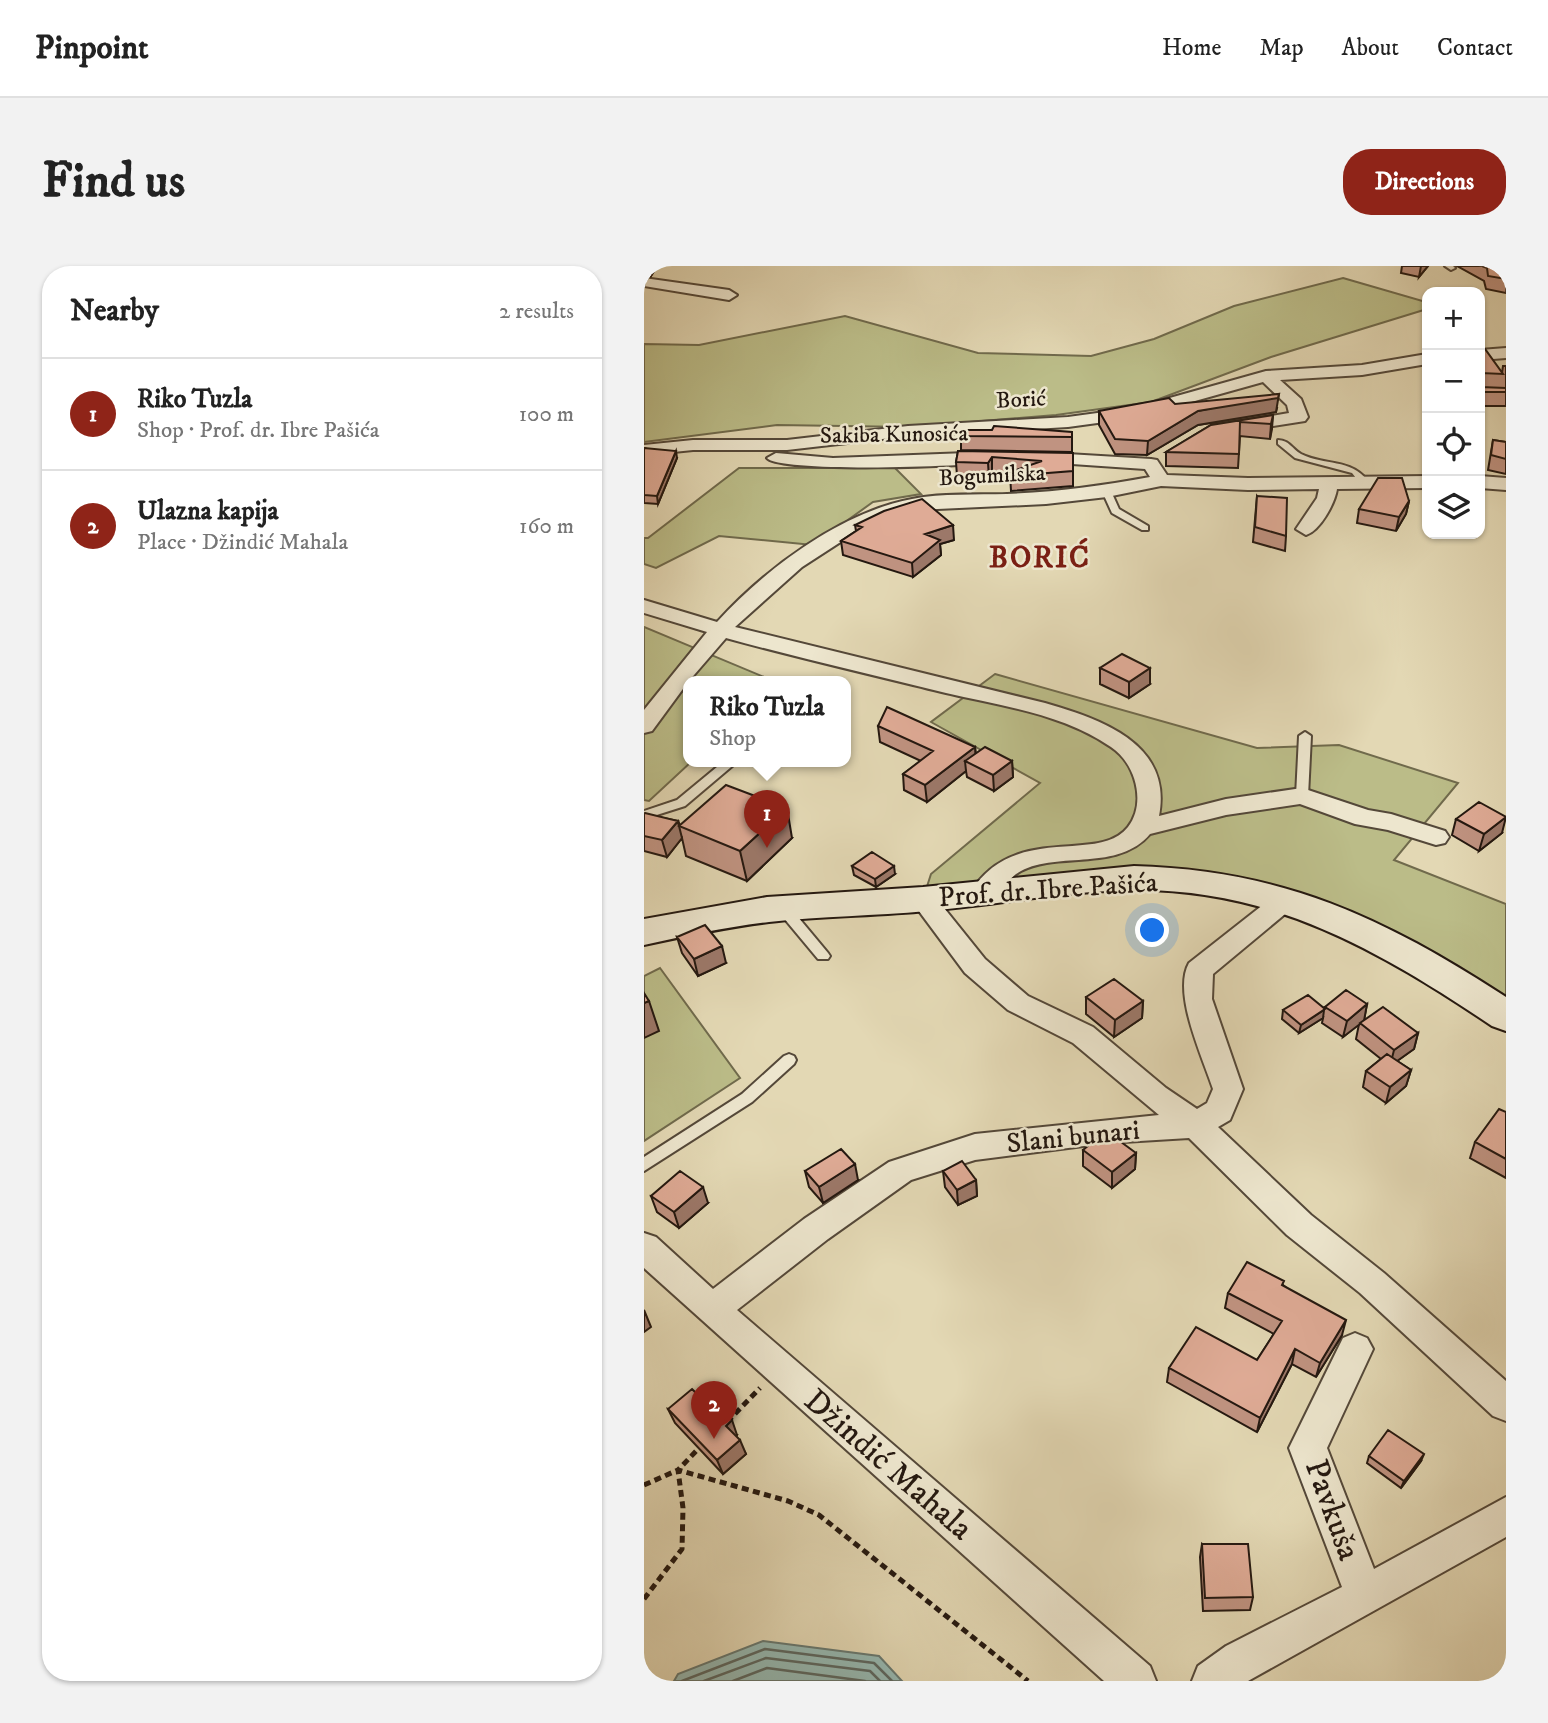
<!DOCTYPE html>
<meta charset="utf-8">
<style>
body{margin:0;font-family:"IM FELL DW Pica",serif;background:#f2f2f2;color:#222}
.controls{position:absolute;right:21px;top:21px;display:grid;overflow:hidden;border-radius:14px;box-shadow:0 2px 5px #0004}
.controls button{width:63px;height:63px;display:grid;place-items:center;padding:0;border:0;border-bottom:2px solid #e0e0e0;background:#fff;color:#222;font:35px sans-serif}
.you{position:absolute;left:509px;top:665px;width:24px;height:24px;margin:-18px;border:5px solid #fff;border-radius:50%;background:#1a73e8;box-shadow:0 0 0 10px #1a73e833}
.badge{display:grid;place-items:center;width:46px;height:46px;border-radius:50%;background:#8f2418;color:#fff;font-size:23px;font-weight:700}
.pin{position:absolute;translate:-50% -58px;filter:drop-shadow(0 2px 4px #0008)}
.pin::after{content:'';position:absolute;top:37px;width:24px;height:21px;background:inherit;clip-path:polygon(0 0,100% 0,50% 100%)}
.popup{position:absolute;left:39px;top:410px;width:168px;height:91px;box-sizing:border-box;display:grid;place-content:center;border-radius:14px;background:#fff;filter:drop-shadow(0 2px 5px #0005);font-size:23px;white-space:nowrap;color:#767676}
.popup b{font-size:26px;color:#222}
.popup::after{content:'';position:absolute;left:50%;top:100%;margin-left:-14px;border:14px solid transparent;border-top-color:#fff}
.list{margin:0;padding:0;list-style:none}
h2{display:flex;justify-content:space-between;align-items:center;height:91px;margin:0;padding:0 28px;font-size:30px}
h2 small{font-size:23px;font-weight:400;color:#767676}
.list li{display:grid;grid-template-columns:46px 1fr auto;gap:21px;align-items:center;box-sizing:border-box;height:112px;padding:0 28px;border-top:2px solid #e0e0e0}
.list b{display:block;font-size:26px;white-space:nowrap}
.list p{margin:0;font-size:23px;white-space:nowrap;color:#767676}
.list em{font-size:23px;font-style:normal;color:#767676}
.icon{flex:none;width:38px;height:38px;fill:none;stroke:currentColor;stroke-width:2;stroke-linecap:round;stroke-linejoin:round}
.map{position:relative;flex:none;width:862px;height:1415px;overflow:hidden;border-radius:28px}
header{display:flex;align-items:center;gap:42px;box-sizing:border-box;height:98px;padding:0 35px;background:#fff;border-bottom:2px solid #e0e0e0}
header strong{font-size:33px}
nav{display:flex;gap:38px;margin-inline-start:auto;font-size:24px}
.intro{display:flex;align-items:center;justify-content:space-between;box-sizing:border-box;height:168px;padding:0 42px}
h1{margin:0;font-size:49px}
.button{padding:18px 32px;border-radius:28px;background:#8f2418;color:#fff;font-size:24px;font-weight:700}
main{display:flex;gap:42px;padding:0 42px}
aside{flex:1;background:#fff;border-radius:28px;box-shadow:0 2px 5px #0004}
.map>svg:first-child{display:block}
.green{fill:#bbbc88;stroke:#706a4c;stroke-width:2}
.water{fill:#96b9b2;stroke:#687971;stroke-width:2}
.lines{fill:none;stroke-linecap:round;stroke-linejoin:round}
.shore{stroke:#5d6861;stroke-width:2.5}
.lane-casing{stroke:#544839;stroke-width:4}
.street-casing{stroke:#544839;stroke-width:4}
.secondary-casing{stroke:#241810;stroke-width:4}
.path{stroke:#241810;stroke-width:5;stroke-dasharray:7 4.5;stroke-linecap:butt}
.lane{fill:#ede6ce;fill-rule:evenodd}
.street{fill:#ede6ce;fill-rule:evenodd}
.secondary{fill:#ede6ce;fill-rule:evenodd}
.wall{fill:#c09381;stroke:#241810;stroke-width:2}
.shaded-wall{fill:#9c7869;stroke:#241810;stroke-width:2}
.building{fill:#dfab96;stroke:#241810;stroke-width:2}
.labels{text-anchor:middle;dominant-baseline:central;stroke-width:5;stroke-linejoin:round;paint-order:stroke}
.far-street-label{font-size:23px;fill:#241810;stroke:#ede6ce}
.street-label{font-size:28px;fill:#241810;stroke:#ede6ce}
.far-district-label{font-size:30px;font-weight:bold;letter-spacing:2px;fill:#7a1f14;stroke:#ede6ce}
.near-street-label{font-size:33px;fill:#241810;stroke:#ede6ce}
</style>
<header>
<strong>Pinpoint</strong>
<nav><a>Home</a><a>Map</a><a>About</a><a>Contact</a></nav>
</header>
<div class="intro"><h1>Find us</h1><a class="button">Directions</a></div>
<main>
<aside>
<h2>Nearby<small>2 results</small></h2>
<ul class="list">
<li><span class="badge">1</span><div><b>Riko Tuzla</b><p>Shop · Prof. dr. Ibre Pašića</p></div><em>100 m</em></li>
<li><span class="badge">2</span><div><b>Ulazna kapija</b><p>Place · Džindić Mahala</p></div><em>160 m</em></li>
</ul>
</aside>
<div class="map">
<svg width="862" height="1415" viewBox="0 0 862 1415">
<rect width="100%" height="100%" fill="#e3d8b4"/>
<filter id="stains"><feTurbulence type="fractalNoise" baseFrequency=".00286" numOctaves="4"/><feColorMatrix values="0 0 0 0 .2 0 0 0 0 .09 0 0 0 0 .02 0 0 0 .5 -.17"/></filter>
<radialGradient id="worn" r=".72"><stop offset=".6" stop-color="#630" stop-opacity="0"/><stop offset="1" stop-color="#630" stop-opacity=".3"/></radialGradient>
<path class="green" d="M699,12L782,36L783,43L627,91L507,136L412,149L265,161L133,159L0,176V78L55,79L201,50L334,87L447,90L510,73L590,40Z
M95,202H251L277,228L229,236L169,279L75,270L12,302L0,298V272H4Z
M0,361L132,416H44V496H47L5,535L0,534Z
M351,408L613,482L695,479L814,517L750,594L862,638V750L791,702L551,616L279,633L287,608L396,517L287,456Z
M16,702L96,812L0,875V710Z"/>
<path class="water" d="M119,1375L235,1390L258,1415H30L34,1408Z"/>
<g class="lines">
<path class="shore" d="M38,1415L121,1383L230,1397L248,1415
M60,1415L122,1392L226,1405L236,1415
M89,1415L123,1402L221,1415"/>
<defs>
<path id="lane" d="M801,0H809L811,2L807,4Z
M634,174C645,174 648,183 657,188C681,200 706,192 724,215L716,217L708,207L651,192L634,178Z
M460,223H466L475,243L504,260V264H498L468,247L458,225Z
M661,466L667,470L664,530L658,534L652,530L655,470Z
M79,496H93L41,540L0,553V545L33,534Z
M139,637L144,639L184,687L186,690L184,693H174L134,645L132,642L134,639Z
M145,788L150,790L152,794L150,798L108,836L0,905V891L98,828L140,790Z"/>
<path id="street" d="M0,12L85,24L93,29L85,34L0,20Z
M862,82V92L836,94V84Z
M783,88V98L718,109L636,114L657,133L664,151L661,155L592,166L583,161L586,157L645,147L643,139L619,116L490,152L424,161L264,170L143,184H49L0,189V179L49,174H143L264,160L424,151L490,142L622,105L718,99Z
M350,186L359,191L356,195C330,201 135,207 123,192L132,187L189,192Z
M390,186L507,193L513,194L523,209L604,212L783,210V222L693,223C691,237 676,265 662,269L652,263L673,232L675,223L604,224L517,220L463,231L402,238L272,244L235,257L195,277L158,301L91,361L401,437C456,453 529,477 515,550L582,533L658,522L724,544L747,548L801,565L805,571L801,577L792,579L744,564L711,558L656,538L582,549L506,568C474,606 415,585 377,605C358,615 353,640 330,633L326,627C370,555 455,599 484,561C503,536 491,497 467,481C420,448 358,440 302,427C229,409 155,392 82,372L44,416L8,465L0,467V444L63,366L0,347V334L73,356C120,304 197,246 268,233C298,227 333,229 363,228C412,226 458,220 506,211L501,203L384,195L381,191Z
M836,210L862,212V224L836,222Z
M279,624L288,627L341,693L384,730L449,761L522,822L553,843L563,837L569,823C559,792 528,727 545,697L634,627L643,624L652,627L656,633L652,639L569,708L568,733L599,823L586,854L574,861L667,949L740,1007L862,1115V1155L849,1150L716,1027L643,969L545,872L463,877L331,894L267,914L184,973L93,1044L506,1400L512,1415H460L0,1002V967L12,971L69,1023L160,953L245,896L331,868L515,849L429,777L364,744L321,707L266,633L270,627Z
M711,1067L723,1072L729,1083L683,1182L730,1303L862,1231V1271L604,1415H548L554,1400L582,1380L698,1321L645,1182L699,1072Z"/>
<path id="secondary" d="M490,600C639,604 739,651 862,731V765L848,760C736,685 628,622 489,624C420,625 352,639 283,645C231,650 178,650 125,656C83,661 41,670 0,679V653L123,631L279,621Z"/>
</defs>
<use href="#lane" class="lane-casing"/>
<use href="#street" class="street-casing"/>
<use href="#secondary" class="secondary-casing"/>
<path class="path" d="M83,1156L116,1122
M0,1219L34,1204L144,1235L175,1249L384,1415
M0,1333L38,1283L39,1242L34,1204L57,1180"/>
<use href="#lane" class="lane"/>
<use href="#street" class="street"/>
<use href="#secondary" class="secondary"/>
</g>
<path class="wall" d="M0,0H9L10,5L7,10H0Z
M758,0H784L775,11L757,7Z
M813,0H862V27L842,23L840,15Z
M836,75L837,82L858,107L859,100H862V140H836Z
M633,142L632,146L554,159L503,189L471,188L455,159V145Z
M629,149L626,173L596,170L594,202L522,200V186L567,159Z
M428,166V186L317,184V170Z
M849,174L862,176V208L844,204Z
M0,182L33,192L14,238L0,237Z
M314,185L429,187V220L367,225L366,207L348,205L345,212L313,210L312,196Z
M613,230L642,270L641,285L609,276Z
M765,235L762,248L752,265L713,257L715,243Z
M211,259L310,274L296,278L297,289L269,311L199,289L197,275L212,265Z
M456,402L506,418L485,432L456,418Z
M234,460L331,481L332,488L368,495L369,511L350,525L323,511L322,505L283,536L260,524L259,508L277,495L236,476Z
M0,548L34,555L36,559L148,572L103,615L42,590L38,572L23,591L0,585Z
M812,553L858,567L835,585L808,569Z
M208,600L251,608L232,621L210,609Z
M33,671L82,697L54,710L38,687Z
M442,731L499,735L498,752L470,771L442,748Z
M723,738L720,754L774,767L770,783L753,795L767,804L762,820L742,837L719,821L722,805L737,793L712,773L715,758L699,771L678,757L679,752L655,767L638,753L639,744L680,743L681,741Z
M862,846V912L826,892L831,876Z
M439,884L492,887L491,903L468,922L439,900Z
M161,905L214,914L179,937L165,921Z
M299,905L332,914L333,930L314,939L301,921Z
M7,930L64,937L35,962L13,946Z
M639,1019L698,1069L672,1111L648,1098L613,1166L523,1116L525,1102L613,1094L630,1068L581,1042L584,1027Z
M24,1143L93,1169L92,1170L102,1188L79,1208L31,1157Z
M725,1190L777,1195L757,1222L723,1197Z
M558,1278L609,1331L606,1344L559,1345L556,1291Z"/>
<path class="shaded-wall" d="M5,0H9L10,5L7,10Z
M777,0H784L775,11Z
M635,128L632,146L554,159L503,189L504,175L554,145Z
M629,149L628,163L626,173L627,158Z
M32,185L33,192L14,238L13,230Z
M348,191V205L345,212L344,197Z
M765,235L762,248L752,265L755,251Z
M309,259L310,274L296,278L297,289L269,311L268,297L281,268Z
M506,402V418L485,432V416Z
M331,481L332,497L321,495L322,505L283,536L281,519Z
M368,495L369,511L350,525L349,509Z
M143,542L148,572L103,615L96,585Z
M862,551L858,567L835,585L840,568Z
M34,555L36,561L35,560L38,572L23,591L18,574Z
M250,600L251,608L232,621L231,613Z
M78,680L82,697L54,710L50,693Z
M5,735L15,765L0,772V737Z
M499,735L498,752L470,771L471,754Z
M723,738L720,755L699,771L703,755Z
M680,744L679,752L655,767L657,759Z
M774,767L770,783L746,800L750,784Z
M767,804L762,820L742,837L746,821Z
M492,887L491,903L468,922V906Z
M211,898L214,914L179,937L175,921Z
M332,914L333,930L314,939L313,924Z
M59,921L64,937L35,962L30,946Z
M0,1044L7,1061L0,1066Z
M702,1054L698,1069L672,1111L676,1097Z
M651,1083L648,1098L613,1166L616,1152Z
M88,1154L93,1169L88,1174L82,1160Z
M96,1174L102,1188L79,1208L73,1194Z
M780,1188L777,1195L757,1222L760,1215Z"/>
<path class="building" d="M838,0H862V13L844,10L843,2Z
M836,75L837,82L841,83L859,108L837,107V121L862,122V126H836Z
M635,128L634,132L554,145L504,175L471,173L455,145L525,132L531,138Z
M629,149L627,158L596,156L595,188L522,186L567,159Z
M350,160L428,166V171L317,170L318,164H348Z
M849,174L862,176V193L847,189Z
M0,182L32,185L13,230L0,229Z
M314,185L429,187V205L366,210V206L398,195L348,191L344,197L312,196Z
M734,212H758L765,235L755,251L715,243Z
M613,230L643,232L642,270L611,261Z
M278,233L309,259L281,268L296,274L268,297L197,275L218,261L211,259L240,245Z
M478,388L506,402L485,416L456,402Z
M243,441L331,481L281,519L259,508L289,485L234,460Z
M341,481L368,495L349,509L321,495Z
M82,519L143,542L96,585L35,560Z
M835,536L862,551L840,568L812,553Z
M1,547L34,555L18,574L0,570V548Z
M228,586L250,600L231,613L208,600Z
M61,659L78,680L50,693L33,671Z
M470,713L499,735L471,754L442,731Z
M702,724L723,738L703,755L681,741Z
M0,727L5,735L0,737Z
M664,729L681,743L657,759L639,744Z
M739,741L774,767L750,784L716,757Z
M743,788L767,804L746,821L722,805Z
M855,843L862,846V893L831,876Z
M462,865L492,887L468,906L439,884Z
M197,883L211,898L175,921L161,905Z
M318,895L332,914L313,924L299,905Z
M36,905L59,921L30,946L7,930Z
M603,996L640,1015L638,1019L702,1054L676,1097L651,1083L616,1152L525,1102L552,1061L613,1094L638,1055L584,1027Z
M48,1123L62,1137L67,1133L88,1154L82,1160L96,1174L73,1194L24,1143Z
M744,1164L780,1188L760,1215L725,1190Z
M558,1278H604L609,1331L561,1332Z"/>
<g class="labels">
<g class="far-street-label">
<text transform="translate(377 134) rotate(-3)">Borić</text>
<text transform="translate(250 169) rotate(-1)">Sakiba Kunosića</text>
<text transform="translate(348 210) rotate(-3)">Bogumilska</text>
</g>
<g class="street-label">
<text transform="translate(404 624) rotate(-4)">Prof. dr. Ibre Pašića</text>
<text transform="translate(429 871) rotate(-6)">Slani bunari</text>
</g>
<g class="far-district-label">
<text x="396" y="292">BORIĆ</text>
</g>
<g class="near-street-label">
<text transform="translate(244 1199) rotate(41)">Džindić Mahala</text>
<text transform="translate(688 1244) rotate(70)">Pavkuša</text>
</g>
</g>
<rect width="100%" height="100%" filter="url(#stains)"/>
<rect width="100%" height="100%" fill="url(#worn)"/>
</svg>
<div class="controls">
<button>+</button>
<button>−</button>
<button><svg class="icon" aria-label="locate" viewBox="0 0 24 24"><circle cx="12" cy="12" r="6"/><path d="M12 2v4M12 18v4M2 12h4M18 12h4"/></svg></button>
<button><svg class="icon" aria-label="layers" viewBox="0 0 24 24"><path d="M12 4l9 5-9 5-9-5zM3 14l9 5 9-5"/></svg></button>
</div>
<div class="you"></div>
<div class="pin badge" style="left:123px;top:582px">1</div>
<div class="popup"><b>Riko Tuzla</b>Shop</div>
<div class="pin badge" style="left:70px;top:1173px">2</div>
</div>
</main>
